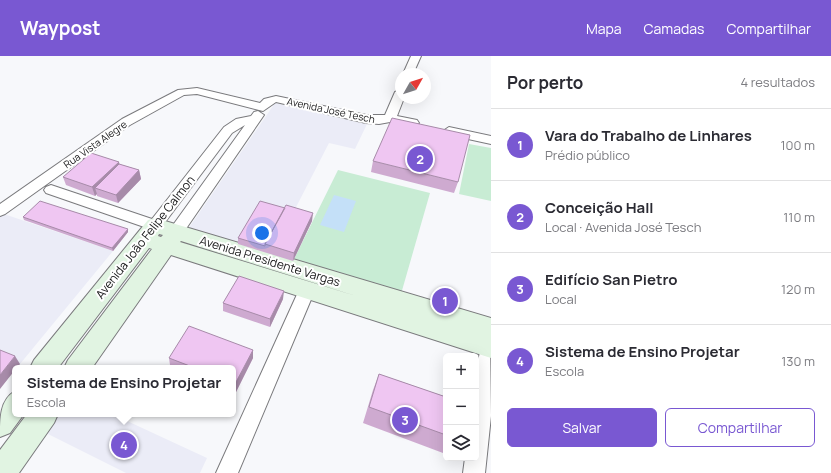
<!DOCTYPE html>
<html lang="pt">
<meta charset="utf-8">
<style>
body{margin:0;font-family:Manrope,sans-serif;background:#f2f2f3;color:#2b2b33}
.controls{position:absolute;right:12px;bottom:12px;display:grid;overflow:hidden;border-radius:6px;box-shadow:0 4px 16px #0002}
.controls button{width:36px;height:36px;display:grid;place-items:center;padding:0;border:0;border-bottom:1px solid #e1e1e2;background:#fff;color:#2b2b33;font:20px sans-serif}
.compass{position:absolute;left:395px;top:12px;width:36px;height:36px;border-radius:50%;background:#fff;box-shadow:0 4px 16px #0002;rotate:51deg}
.you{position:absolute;left:262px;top:177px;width:14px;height:14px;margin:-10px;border:3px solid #fff;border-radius:50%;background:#1a73e8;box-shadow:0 0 0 6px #1a73e833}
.badge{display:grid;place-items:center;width:26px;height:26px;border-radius:50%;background:#7958d2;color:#fff;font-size:13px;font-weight:700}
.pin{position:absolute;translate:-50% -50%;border:2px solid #fff;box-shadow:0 1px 4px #0006}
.popup{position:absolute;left:12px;top:309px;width:224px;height:52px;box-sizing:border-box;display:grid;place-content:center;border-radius:6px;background:#fff;filter:drop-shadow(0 1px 3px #0005);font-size:13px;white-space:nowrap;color:#7c7c81}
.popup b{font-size:15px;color:#2b2b33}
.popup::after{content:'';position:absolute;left:50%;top:100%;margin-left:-8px;border:8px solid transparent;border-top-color:#fff}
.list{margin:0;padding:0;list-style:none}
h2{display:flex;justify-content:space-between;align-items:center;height:52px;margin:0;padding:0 16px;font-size:17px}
h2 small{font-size:13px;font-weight:400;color:#7c7c81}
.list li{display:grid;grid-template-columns:26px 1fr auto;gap:12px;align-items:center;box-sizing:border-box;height:72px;padding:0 16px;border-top:1px solid #e1e1e2}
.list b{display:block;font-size:15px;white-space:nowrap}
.list p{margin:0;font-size:13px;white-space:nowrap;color:#7c7c81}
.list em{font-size:13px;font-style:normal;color:#7c7c81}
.actions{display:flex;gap:8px;padding:12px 16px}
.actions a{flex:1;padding:9px 0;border:1px solid #7958d2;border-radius:6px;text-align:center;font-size:14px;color:#7958d2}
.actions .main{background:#7958d2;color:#fff}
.icon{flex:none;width:22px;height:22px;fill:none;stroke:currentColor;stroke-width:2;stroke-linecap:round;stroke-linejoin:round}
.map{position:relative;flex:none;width:491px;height:417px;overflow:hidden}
header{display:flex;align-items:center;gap:24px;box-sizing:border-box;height:56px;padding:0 20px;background:#7958d2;color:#fff}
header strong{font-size:19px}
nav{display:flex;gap:22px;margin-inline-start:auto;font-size:14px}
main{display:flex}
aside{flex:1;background:#fff}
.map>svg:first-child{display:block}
.built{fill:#ebecf7}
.green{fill:#c8ecd4}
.water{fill:#c4e0f8}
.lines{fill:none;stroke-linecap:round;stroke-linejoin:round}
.minor-casing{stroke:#7a7a7d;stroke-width:2}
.secondary-casing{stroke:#7a7a7d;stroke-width:2}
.minor{fill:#fff;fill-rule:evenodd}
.secondary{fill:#e1f4e2;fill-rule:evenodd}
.wall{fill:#ceaad0}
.shaded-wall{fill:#a78ba9}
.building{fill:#efc6f2;stroke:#a78ba9}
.labels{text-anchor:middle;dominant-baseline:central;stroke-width:4;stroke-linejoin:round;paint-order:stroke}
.far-street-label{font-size:10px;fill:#171718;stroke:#fff}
.street-label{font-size:12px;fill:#171718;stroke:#fff}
</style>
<header>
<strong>Waypost</strong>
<nav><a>Mapa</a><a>Camadas</a><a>Compartilhar</a></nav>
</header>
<main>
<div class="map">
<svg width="491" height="417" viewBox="0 0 491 417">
<rect width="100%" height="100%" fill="#f7f8fb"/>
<path class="built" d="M275,47L367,68L355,93L329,87L292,159L238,188L188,173Z
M4,158L113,195L20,308L0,299V161Z
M57,358H112L207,402L200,417H126L44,376Z"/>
<path class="green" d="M469,88L491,92V145L459,138Z
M338,114L430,137L401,238L293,205Z"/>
<path class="water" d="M334,139L356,145L344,176L320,169Z"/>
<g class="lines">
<defs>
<path id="minor" d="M411,0H421L413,18H403Z
M197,32L260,47L264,43L276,40L366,59H385L395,36L401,33V42H404L397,60L417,64L419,67L413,71L390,66L379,68L366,67L276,46L263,55L197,38L184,39L130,69L5,158L0,160V148L122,63L178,34Z
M258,55L264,59L181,180L176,181L171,180L168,176L245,69L232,77L160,173L155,174L150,173L46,137L44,134L46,131L51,129L152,163L224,71L236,63L251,60L254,56Z
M449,71L491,80V88L445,78L443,75Z
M307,228L313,229L315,234L238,417H216L299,234L301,229Z
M490,283L491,360L485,417H463L465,402H476C476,373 471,311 484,286Z"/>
<path id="secondary" d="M155,162L491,262V302L171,199L92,312H64L68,304L152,193L149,192L58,312H30L34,304L148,164ZM159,178L163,179L161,181L158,180ZM181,185L356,240L180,186Z
M15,335V358H24L10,377L0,381C0,361 0,344 15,335Z
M27,358H58L54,367L19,417H0V394Z"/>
</defs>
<use href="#minor" class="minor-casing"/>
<use href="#secondary" class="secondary-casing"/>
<use href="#minor" class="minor"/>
<use href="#secondary" class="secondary"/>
</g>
<path class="wall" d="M373,105L458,126L454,137L371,116Z
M119,108L139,114L141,123L118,147L97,140V138L95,140L66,129L63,121Z
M23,161L128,176L113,195L24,164Z
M312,165L293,205L238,188V182Z
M283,243L270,271L223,255V247Z
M253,294V302L236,336L233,335V312H177L170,309L169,302Z
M379,318L446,341V392L443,397L363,367L373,334Z"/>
<path class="shaded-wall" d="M119,106L121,115L95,132L97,138L95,140L92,131Z
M139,114L141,123L118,147L116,139Z
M313,157L312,165L293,205L294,197Z
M128,173V176L113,195L112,192Z
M284,235L283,243L270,271V263Z
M253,294V302L236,336L235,328Z
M15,300L20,308L17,312H15V314L0,333V319Z"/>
<path class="building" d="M392,62L470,79L458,126L373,105Z
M91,97L119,106L92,131L63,121Z
M119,108L139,114L116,139L95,132Z
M40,145L128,173L112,192L23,161Z
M260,145L285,152L265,188V190L238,182Z
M286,149L313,157L294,197L265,188Z
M239,220L284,235L270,263L223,247Z
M189,270L253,294L235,328L233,327V312H195L169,302Z
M0,294L15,300L0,319Z
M379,318L446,341V379L369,351Z"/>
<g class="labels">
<g class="far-street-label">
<text transform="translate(331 54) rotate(12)">Avenida José Tesch</text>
<text transform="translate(95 88) rotate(-35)">Rua Vista Alegre</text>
</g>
<g class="street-label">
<text transform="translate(145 181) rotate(-52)">Avenida João Felipe Calmon</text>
<text transform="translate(270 205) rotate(17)">Avenida Presidente Vargas</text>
</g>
</g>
</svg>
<div class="controls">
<button>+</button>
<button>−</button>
<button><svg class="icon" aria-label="layers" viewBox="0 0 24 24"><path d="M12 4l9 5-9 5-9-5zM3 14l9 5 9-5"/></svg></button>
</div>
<svg class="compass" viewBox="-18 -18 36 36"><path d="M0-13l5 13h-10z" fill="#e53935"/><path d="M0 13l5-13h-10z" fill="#7c7c81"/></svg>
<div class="you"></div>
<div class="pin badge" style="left:445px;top:245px">1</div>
<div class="pin badge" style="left:420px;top:103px">2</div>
<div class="pin badge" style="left:405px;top:364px">3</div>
<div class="pin badge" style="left:124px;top:389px">4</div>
<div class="popup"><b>Sistema de Ensino Projetar</b>Escola</div>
</div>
<aside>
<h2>Por perto<small>4 resultados</small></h2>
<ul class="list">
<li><span class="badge">1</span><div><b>Vara do Trabalho de Linhares</b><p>Prédio público</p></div><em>100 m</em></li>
<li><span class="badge">2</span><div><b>Conceição Hall</b><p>Local · Avenida José Tesch</p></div><em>110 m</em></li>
<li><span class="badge">3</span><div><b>Edifício San Pietro</b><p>Local</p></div><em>120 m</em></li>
<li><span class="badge">4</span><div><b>Sistema de Ensino Projetar</b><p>Escola</p></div><em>130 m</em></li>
</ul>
<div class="actions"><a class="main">Salvar</a><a>Compartilhar</a></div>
</aside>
</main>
